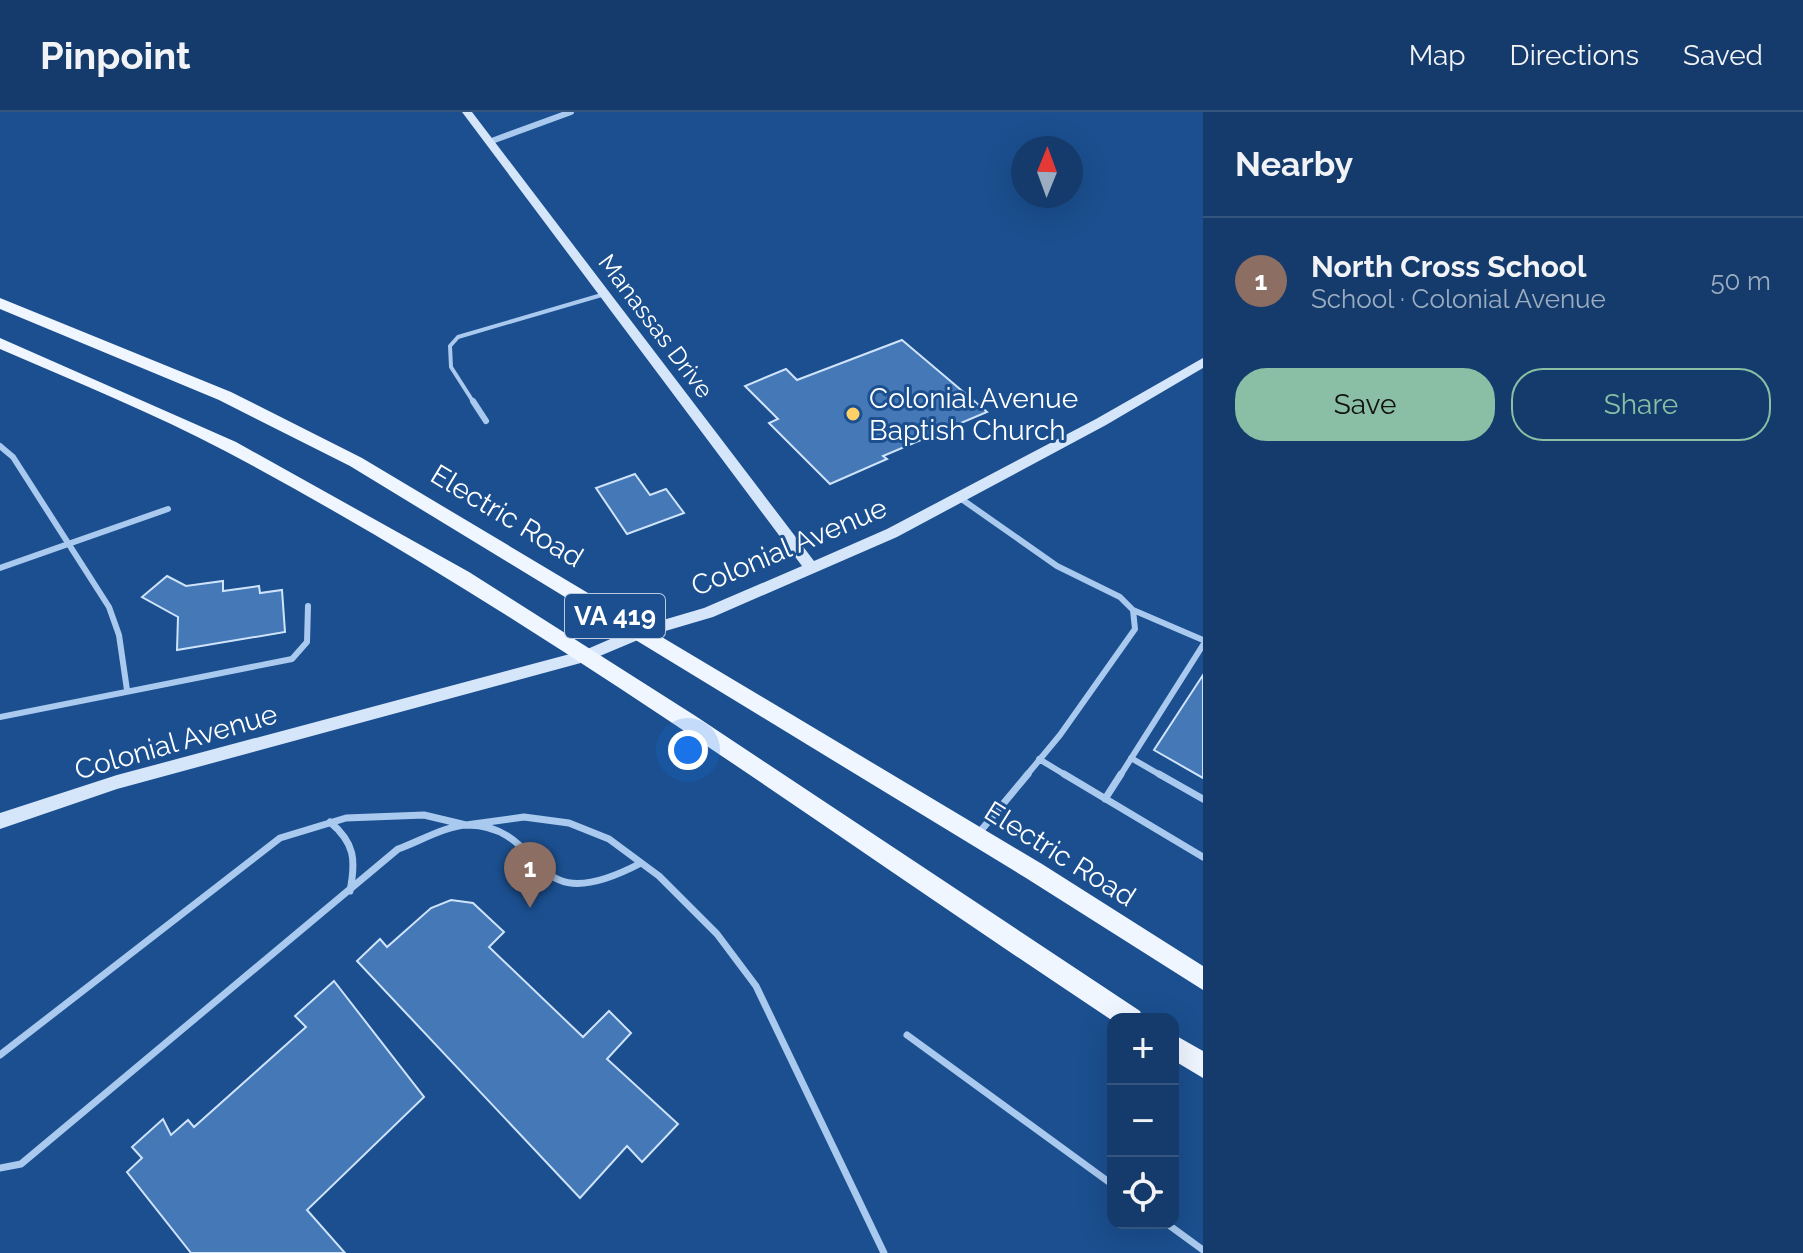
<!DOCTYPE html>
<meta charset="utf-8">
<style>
body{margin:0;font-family:Raleway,sans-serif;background:#214673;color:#f1f3f6}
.controls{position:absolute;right:24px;bottom:24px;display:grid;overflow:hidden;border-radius:16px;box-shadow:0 8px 32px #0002}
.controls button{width:72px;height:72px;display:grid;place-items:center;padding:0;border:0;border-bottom:2px solid #33557e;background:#143b6b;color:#f1f3f6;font:40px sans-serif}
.compass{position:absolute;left:1011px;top:24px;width:72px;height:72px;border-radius:50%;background:#143b6b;box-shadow:0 8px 32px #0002;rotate:1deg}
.you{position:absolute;left:688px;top:638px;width:28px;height:28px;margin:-20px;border:6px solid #fff;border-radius:50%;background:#1a73e8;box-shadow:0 0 0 12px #1a73e833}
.badge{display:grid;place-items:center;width:52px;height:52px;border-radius:50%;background:#8abfa5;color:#fff;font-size:26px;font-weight:700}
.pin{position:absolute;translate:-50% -66px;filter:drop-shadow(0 2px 4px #0008)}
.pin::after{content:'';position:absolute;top:42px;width:28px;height:24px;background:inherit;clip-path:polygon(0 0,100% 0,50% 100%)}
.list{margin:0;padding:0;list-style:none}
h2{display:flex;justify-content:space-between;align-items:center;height:104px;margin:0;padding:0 32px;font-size:34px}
h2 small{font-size:26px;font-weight:400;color:#9dadc1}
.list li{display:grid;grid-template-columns:52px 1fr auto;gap:24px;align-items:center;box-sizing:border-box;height:128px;padding:0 32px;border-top:2px solid #33557e}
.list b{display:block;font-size:30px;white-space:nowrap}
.list p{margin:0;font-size:26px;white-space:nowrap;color:#9dadc1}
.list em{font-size:26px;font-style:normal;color:#9dadc1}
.actions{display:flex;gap:16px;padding:24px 32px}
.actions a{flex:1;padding:18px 0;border:2px solid #8abfa5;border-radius:32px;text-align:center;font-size:28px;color:#8abfa5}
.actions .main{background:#8abfa5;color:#111}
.icon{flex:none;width:44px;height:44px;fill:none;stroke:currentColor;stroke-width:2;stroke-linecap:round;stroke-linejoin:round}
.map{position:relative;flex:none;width:1203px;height:1141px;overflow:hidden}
header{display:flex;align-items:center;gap:48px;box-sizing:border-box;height:112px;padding:0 40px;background:#143b6b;border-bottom:2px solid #33557e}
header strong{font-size:38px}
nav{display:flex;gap:44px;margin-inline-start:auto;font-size:28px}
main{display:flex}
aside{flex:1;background:#143b6b}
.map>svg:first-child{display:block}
.building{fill:#4478b7;stroke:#cfe3fa;stroke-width:2}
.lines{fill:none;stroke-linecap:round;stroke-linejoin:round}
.lane-far2{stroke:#a9c9ee;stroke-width:4}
.lane-far1{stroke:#a9c9ee;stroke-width:6}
.lane{stroke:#a9c9ee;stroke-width:7}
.street{stroke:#a9c9ee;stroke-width:6}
.secondary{fill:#d6e6fa;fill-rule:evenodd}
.primary{fill:#f0f6ff;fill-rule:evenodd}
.poi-dot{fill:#ffd166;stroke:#1b4f8f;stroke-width:3}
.labels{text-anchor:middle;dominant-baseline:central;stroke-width:6;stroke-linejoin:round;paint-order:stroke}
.far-street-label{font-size:24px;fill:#fff;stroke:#1b4f8f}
.shield{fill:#1b4f8f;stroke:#bbcadd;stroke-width:2}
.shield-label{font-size:26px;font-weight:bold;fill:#fff}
.poi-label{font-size:28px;fill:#fff;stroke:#1b4f8f;text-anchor:start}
.street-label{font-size:28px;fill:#fff;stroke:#1b4f8f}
</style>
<header>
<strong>Pinpoint</strong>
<nav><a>Map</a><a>Directions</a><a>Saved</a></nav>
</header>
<main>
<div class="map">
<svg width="1203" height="1141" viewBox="0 0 1203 1141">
<rect width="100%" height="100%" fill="#1b4f8f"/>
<path class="building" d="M902,228L987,300L883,344L887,347L830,372L769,311L778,307L745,274L786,257L797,268Z
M635,362L650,383L666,377L684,401L627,422L596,376Z
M167,464L186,474L223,469V479L259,474L260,481L282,478L285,520L177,538L178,505L142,485Z
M1203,563V666L1154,638Z
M451,788L473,791L504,820L489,835L583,925L609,899L631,921L607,947L678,1012L642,1050L627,1034L580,1086L357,849L380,827L387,835L431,796Z
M334,869L424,985L307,1098L345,1141H191L127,1060L142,1046L132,1035L163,1007L171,1023L188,1008L194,1015L306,915L295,904Z"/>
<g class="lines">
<path class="lane-far2" d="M474,291L451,255L450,234L458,225L605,182"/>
<path class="lane-far1" d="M473,289L486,309
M0,334L13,345L109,495L119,523L127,578
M960,386L1057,454L1120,485L1133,498L1135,517L1060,623L1026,664
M0,456L168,397
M1133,498L1203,528
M0,605L292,547L307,530L308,494
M1131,646L1162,664
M1039,647L1067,664
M1120,664L1203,533"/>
<path class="lane" d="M1064,662L1203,745
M1159,662L1203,687
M1105,687L1121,662
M330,710C355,731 356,748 350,779
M978,722L1028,662
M907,923L1113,1073
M0,943L280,726L346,706L424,703L466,713L524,705L569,711L609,727L659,764L717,822L756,874L884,1141
M0,1056L21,1052L398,737C418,730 447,713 468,713C552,715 523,813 641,751
M1166,1111L1203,1138"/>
<path class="street" d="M489,30L571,0"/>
<path class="secondary" d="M462,0H472L814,449L887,417L1096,307L1203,246V256L1106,313L897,425L713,505L645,525L588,549L117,677L0,717V701L117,663L585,538L636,516L704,496L802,454Z"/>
<path class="primary" d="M0,186L231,280L362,346L1042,752L1203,854V878L1026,766L350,354L219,288L0,197Z
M0,226L236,330L469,460L694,603L1140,899L1143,907L1113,909C820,715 537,505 227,340C153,301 76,270 0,237Z
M1173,922L1203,939V966L1173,948Z"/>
</g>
<circle class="poi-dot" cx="853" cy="302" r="8"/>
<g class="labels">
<g class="far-street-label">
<text transform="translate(656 214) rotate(53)">Manassas Drive</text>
</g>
<rect class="shield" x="565" y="482" width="100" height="44" rx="6"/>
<g class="shield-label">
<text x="615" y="504">VA 419</text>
</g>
<g class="poi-label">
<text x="869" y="286">Colonial Avenue<tspan x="869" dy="32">Baptish Church</tspan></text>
</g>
<g class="street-label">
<text transform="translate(507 404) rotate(31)">Electric Road</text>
<text transform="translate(789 435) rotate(-23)">Colonial Avenue</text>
<text transform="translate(176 630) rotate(-16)">Colonial Avenue</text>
<text transform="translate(1060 742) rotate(32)">Electric Road</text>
</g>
</g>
</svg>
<div class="controls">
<button>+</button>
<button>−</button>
<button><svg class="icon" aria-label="locate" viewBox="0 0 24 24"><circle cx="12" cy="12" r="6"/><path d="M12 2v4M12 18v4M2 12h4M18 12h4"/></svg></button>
</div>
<svg class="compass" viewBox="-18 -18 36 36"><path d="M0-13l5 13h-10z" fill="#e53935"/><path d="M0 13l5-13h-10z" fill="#9dadc1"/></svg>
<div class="you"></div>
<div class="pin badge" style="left:530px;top:796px;background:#8d6e63">1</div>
</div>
<aside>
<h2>Nearby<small></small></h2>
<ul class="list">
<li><span class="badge" style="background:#8d6e63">1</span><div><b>North Cross School</b><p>School · Colonial Avenue</p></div><em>50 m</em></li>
</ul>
<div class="actions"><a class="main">Save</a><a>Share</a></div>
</aside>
</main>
